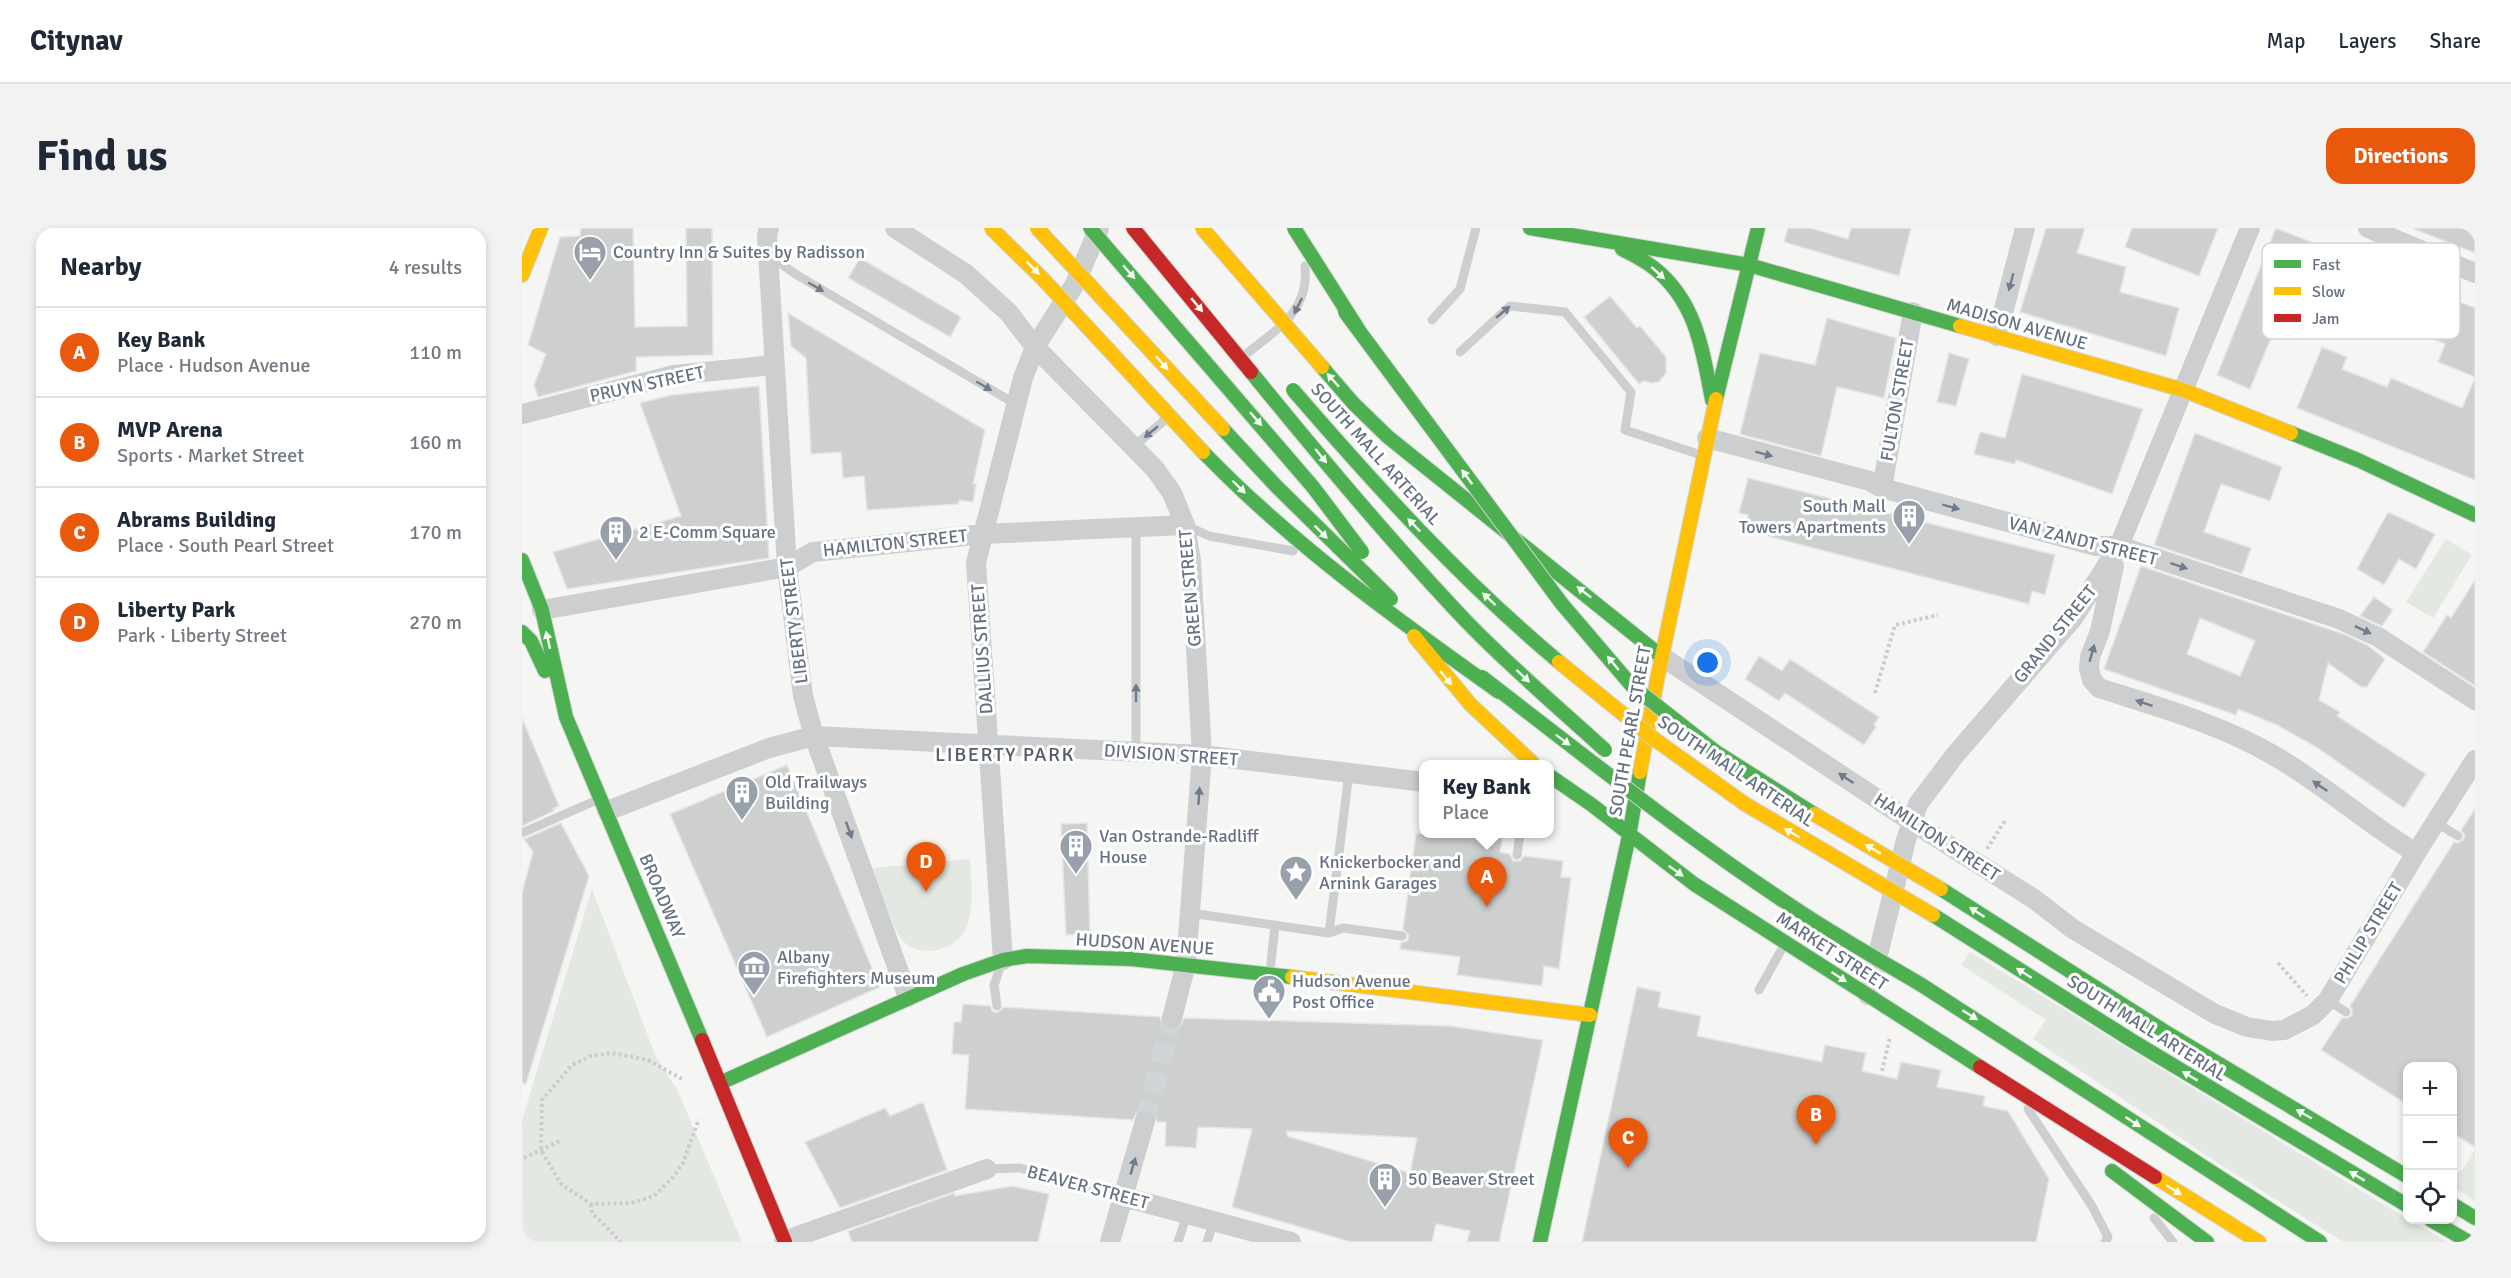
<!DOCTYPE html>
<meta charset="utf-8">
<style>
body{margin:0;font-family:Signika,sans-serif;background:#f2f2f3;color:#1f2937}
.controls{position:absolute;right:18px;bottom:18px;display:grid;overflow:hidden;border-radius:12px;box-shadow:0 3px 9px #0003}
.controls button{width:54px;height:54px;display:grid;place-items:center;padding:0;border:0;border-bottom:2px solid #e0e1e3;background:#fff;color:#1f2937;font:30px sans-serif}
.you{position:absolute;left:1186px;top:435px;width:21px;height:21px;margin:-15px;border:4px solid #fff;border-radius:50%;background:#1a73e8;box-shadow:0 0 0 9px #1a73e833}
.badge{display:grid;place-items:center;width:39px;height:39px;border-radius:50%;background:#ea580c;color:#fff;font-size:20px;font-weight:700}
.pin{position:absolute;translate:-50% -50px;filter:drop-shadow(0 2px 3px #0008)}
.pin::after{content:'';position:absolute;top:32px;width:21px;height:18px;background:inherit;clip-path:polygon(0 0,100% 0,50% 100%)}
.popup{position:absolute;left:897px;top:532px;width:135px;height:78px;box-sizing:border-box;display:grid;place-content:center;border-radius:12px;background:#fff;filter:drop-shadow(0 2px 4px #0005);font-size:20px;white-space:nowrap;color:#747a83}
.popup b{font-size:22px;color:#1f2937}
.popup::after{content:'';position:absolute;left:50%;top:100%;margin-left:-12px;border:12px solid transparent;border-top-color:#fff}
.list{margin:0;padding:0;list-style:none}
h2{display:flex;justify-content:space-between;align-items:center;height:78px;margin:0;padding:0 24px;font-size:26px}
h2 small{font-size:20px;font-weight:400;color:#747a83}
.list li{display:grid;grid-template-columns:39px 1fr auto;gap:18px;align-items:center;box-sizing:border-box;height:90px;padding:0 24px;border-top:2px solid #e0e1e3}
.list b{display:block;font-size:22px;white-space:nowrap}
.list p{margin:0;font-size:20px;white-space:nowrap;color:#747a83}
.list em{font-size:20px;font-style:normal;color:#747a83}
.icon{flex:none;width:33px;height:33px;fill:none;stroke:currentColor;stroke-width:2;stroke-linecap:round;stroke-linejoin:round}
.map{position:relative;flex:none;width:1953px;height:1014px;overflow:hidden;border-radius:18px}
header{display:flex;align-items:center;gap:36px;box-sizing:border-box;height:84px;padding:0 30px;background:#fff;border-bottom:2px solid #e0e1e3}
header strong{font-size:28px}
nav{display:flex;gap:33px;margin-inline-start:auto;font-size:21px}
.intro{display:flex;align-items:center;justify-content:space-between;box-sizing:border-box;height:144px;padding:0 36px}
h1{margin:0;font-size:42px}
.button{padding:15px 27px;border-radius:18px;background:#ea580c;color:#fff;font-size:21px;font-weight:700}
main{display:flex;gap:36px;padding:0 36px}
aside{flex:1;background:#fff;border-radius:18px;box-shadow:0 3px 9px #0003}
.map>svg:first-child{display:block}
.green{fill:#e4e8e2}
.building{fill:#ced0d0;stroke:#e4e5e4;stroke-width:1.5;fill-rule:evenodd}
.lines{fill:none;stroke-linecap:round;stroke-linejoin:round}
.street-tunnel{stroke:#d1d5d8;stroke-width:20;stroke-dasharray:20 10;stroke-linecap:butt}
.fast-casing{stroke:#d2d4d4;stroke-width:16}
.slow-casing{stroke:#d2d4d4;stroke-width:16}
.jam-casing{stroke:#d2d4d4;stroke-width:16}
.path{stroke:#cbcccc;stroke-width:4;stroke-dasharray:3 3;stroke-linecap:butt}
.lane{stroke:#cdcecf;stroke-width:9}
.street{stroke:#cdcecf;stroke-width:20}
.fast{stroke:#4caf50;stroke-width:14}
.slow{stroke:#ffc107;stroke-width:14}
.jam{stroke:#c62828;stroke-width:14}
.fast-bridge-casing{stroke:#d1d2d2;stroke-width:16;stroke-linecap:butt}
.slow-bridge-casing{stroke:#d1d2d2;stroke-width:16;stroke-linecap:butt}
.jam-bridge-casing{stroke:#d1d2d2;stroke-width:16;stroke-linecap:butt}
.fast-bridge{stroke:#4caf50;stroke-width:14}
.slow-bridge{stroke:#ffc107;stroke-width:14}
.jam-bridge{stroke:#c62828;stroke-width:14}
.oneway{fill:#f6fbf6}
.oneway2{fill:#707b8c}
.labels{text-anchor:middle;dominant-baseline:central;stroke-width:6;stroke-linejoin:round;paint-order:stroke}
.poi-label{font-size:18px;fill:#667284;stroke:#fff;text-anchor:start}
.street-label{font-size:18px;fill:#667284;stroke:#fff}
.neighbourhood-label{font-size:20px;letter-spacing:1.5px;fill:#545c69;stroke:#fff}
.key{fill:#fff;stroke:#d1d5da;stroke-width:1.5}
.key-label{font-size:16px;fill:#667284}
</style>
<header>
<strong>Citynav</strong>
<nav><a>Map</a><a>Layers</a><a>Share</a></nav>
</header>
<div class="intro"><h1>Find us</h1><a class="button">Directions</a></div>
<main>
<aside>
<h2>Nearby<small>4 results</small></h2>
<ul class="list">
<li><span class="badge">A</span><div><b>Key Bank</b><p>Place · Hudson Avenue</p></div><em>110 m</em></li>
<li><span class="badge">B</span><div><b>MVP Arena</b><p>Sports · Market Street</p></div><em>160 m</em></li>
<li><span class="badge">C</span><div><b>Abrams Building</b><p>Place · South Pearl Street</p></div><em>170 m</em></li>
<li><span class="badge">D</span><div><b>Liberty Park</b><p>Park · Liberty Street</p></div><em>270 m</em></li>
</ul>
</aside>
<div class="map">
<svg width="1953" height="1014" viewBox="0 0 1953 1014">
<rect width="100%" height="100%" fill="#f5f6f4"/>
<path class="green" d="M1924,311L1950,327L1911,390L1884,374Z
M448,631C449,664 459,712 415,722C406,724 392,723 384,716C371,705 356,657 350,640Z
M70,661L134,829L155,861L220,1014H1L0,892Z
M1448,724L1887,992L1926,1014H1821L1702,939L1511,811L1524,792L1439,737Z
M1953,921V973L1931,959L1930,947L1941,941Z"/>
<path class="building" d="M59,0H111L113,99L165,98L164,0H190L191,127L114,129V143L16,169L12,157L24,126L6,117L38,9L58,8Z
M1266,0H1288L1326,11L1329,0H1389L1377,48L1262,14Z
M1524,0H1563L1555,25L1604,39L1598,64L1657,80L1644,128L1498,84Z
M1610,0H1696L1677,48L1603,19Z
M1754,0L1953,80V149L1916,134L1923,116L1885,99L1884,106L1827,83L1831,73L1791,59L1772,105L1754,98L1728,161L1695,147Z
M1892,0H1953V25L1892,1Z
M338,30L439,89L428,109L326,50Z
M1088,68L1115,100L1118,98L1144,129V145L1137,154L1130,155L1121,153L1117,156L1062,89Z
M266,85L463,202L451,256H454L451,274L437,272L436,276L345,282L342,248L321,250L319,224L289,226L284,130L269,118Z
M1305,90L1374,110L1362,170L1315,159L1299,228L1218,206L1238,125L1293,137Z
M1800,119L1825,129L1820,141L1865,159L1869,150L1940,180L1953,150V252L1775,180Z
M1427,125L1447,131L1434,178L1415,174Z
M1500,146L1621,181L1590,266L1494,232L1493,236L1452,226L1458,204L1483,210Z
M237,158L247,330L45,361L31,324L159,288L118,175L150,167Z
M1673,205L1760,239L1748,273L1699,256L1682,304L1729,320L1720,346L1632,317Z
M1226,250L1533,327L1523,367L1510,363L1507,376L1222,302L1226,287L1217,285Z
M1866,284L1913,306L1894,341L1877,331L1862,357L1835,341Z
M1619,338L1824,407L1845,417L1863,431L1845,459H1839L1806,435L1797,472L1818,484L1815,488L1904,546L1882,580L1794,519L1755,497L1716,481L1714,487L1582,441ZM1678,390L1733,413L1718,448L1665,426Z
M1953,352V458L1901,424L1925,387L1929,390Z
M1852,369L1871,382L1860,398L1838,388Z
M1237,428L1260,443L1268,431L1357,489L1352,497L1354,499L1342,517L1263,465L1257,473L1223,451Z
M0,490L37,578L31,581L32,583L0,598Z
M265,537L358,759L245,809L148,586Z
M1953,581V919L1930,905V838H1886V877L1799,822L1820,790H1826L1830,787V782L1828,778L1932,614L1936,615L1941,612L1943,608L1939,602Z
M39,595L67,648L4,856L0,855V665L11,624L2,611Z
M565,595L568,706L544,707L539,596Z
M894,606H981L978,624L988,626L991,633H998L1002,628L1041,633L1039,649L1049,650L1037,741L1022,738L1020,758L935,747L938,729L878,721L879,715L885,713L887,708L881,701Z
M1115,759L1139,764L1136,779L1179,788L1175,808L1300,834L1303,817L1344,825L1340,843L1375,851L1379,834L1419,842L1415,859L1463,868L1461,878L1486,883L1527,951L1514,1014H1060Z
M441,776L468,778L470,783L475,785L482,779L638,789L641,798L648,802L658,799L662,790L928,798L1021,812L977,1014H945L948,1003L914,996L910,1014H829L710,979L730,901L676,899L674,920L643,918L644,894H635L632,885L626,881L615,884L611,892L443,881L447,827L430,826L432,794H439ZM765,903L895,910L888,945L765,908Z
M401,874L425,942L318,980L283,914L363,880L368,888Z
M490,958L527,966L516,1014H330L326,1003L432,965L433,968Z"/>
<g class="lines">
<path class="street-tunnel" d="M623,893L650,790"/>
<defs>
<path id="fast" d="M1008,0L1227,37L1438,98
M1100,21C1111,27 1122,32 1132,40C1174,73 1181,123 1190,172
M1194,171L1236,0
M1769,205L1836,232L1953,287
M866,209L1139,428
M0,332L20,382L44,489L180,812
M0,404L9,413L23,443
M1028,548L1070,577L1172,656L1458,839
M1419,661L1642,803L1886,949
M1411,687L1609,812L1886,978
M1398,756L1798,1014
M198,855L441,746L481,732L505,728L609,731L770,749
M1590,943L1685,1014
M1930,976L1953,990
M1909,992L1947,1014
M1018,1014L1107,608L1118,544"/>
<path id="slow" d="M0,47L19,0
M1438,98L1661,162L1769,205
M1118,544L1135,452L1194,171
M770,749L1068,787
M1633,949L1737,1014"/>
<path id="jam" d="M180,812L263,1014
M1458,839L1633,949"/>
</defs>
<use href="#fast" class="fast-casing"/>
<use href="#slow" class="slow-casing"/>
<use href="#jam" class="jam-casing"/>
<path class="path" d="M1353,465L1373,397L1416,387
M1465,621L1484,591
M1756,735L1785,768
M1360,843L1368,809
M160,851L126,832L90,825L69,828L50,837L20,872L19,922L39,956L69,976L109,975L132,968L150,950L161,935L177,891
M2,930L40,912
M69,976L70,985L99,1014"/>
<path class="lane" d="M248,28L275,47L495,177
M910,92L938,61L954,0
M938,124L988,78L1043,84L1109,164L1103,202L1176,226
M722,128C753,102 788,84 783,38
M611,219L644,191
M663,297L687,308L771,323
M614,523V299
M1913,594L1936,608
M0,605L75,572
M995,627L998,606
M668,685L807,705L827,545
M807,705L821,700L880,708
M748,744L753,697
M1237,762L1262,717
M1806,772L1824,784
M475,778L472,757L479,737
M1506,881L1570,978L1586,1009L1583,1014
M465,941L498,940L602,969
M1632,990L1651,1014
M656,1014L665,986
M685,1014L692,993"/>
<path class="street" d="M247,0L245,8L265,339L281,468L292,508L386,769
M373,0L444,46L487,85L513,119L633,241L650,265L663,297L669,333L680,527L664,736L650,790
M1846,0L1953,45
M1475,108L1503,0
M0,186L152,147L252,137
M1185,210L1348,253L1360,260L1574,318H1597L1817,391L1856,409L1953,472
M1360,260L1391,84
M1592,338L1578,403L1568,429L1567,441L1570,452L1577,460C1636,479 1698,496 1751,527C1802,556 1844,595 1894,625
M20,382L265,339L291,324L462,306L663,297
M1139,428L1390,594L1512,671L1551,701L1693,786L1725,799L1750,803L1762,802L1791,787L1806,772L1894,625L1953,532
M85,583L247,520L292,508L680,527L902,554
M481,732L454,335L501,150L513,119L553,56L577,0
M1346,767L1384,612L1396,576L1433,527L1552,389L1597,318L1728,0
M602,969L769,1014
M262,1013L465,941
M588,1014L623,893"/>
<use href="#fast" class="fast"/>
<use href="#slow" class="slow"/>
<use href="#jam" class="jam"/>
<defs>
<path id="fast-bridge" d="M568,0L791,259L840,324
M772,0L838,104
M823,84L1040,376L1110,458L1194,524L1292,586
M800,139L831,175L866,209
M729,144C798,229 868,313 943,392C987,438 1036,479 1083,522
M771,162C854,258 939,352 1037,434
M701,201L754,258L869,371
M681,224C770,316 873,390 977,464
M960,449C1065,530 1169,613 1280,685C1318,710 1359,733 1398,756"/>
<path id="slow-bridge" d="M469,0L521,51L681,224
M515,0L701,201
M680,0L800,139
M892,408L948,476L1012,536
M1037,434L1128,508L1223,576L1411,687
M1292,586L1419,661"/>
<path id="jam-bridge" d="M611,0L729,144"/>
</defs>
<use href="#fast-bridge" class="fast-bridge-casing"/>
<use href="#slow-bridge" class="slow-bridge-casing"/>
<use href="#jam-bridge" class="jam-bridge-casing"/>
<use href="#fast-bridge" class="fast-bridge"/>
<use href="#slow-bridge" class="slow-bridge"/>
<use href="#jam-bridge" class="jam-bridge"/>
</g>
<defs><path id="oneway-solid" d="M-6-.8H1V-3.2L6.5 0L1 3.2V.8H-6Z" transform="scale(1.5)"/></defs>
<g class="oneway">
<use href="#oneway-solid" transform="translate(511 40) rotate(46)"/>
<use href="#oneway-solid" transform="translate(607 44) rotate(49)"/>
<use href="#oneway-solid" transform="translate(1136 45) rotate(42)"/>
<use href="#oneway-solid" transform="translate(675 77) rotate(50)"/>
<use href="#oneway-solid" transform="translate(640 135) rotate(48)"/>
<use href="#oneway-solid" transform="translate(811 152) rotate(-132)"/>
<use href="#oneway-solid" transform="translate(734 191) rotate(49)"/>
<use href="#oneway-solid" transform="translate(799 228) rotate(51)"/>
<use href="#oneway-solid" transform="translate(945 249) rotate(-126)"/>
<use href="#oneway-solid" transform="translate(717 259) rotate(44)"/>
<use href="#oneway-solid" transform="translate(892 297) rotate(-134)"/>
<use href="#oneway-solid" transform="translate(799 304) rotate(45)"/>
<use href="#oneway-solid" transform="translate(1062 364) rotate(-142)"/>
<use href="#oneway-solid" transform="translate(967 371) rotate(-137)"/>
<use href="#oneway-solid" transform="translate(26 412) rotate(-103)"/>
<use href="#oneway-solid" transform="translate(1091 435) rotate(-129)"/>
<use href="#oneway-solid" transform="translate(1001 448) rotate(43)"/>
<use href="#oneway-solid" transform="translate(924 450) rotate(50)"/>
<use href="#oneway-solid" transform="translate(1041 512) rotate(37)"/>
<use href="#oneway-solid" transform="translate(1270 605) rotate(-150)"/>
<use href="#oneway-solid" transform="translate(1351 621) rotate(-149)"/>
<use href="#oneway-solid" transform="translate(1154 643) rotate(36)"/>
<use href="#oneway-solid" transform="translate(1455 684) rotate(-147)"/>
<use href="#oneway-solid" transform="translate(1502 745) rotate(-148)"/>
<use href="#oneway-solid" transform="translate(1317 749) rotate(33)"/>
<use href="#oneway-solid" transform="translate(1448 787) rotate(32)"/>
<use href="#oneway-solid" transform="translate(1668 848) rotate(-149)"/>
<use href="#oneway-solid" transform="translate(1782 886) rotate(-150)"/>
<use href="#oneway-solid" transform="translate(1611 894) rotate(33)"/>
<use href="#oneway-solid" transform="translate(1835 948) rotate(-149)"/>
<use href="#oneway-solid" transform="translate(1652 962) rotate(32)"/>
</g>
<g class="oneway2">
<use href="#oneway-solid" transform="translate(1489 54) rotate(105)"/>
<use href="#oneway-solid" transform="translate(294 59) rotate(30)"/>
<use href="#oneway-solid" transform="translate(776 78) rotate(116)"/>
<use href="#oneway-solid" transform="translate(981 84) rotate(-40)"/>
<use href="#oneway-solid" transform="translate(462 158) rotate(30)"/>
<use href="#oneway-solid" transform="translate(629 204) rotate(140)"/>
<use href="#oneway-solid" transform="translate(1242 226) rotate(15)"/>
<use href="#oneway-solid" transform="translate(1429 279) rotate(15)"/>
<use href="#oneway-solid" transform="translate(1657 338) rotate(18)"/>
<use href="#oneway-solid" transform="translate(1841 402) rotate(25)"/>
<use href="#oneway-solid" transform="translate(1570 425) rotate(-74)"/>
<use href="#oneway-solid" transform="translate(614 465) rotate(-90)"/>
<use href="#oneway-solid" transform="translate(1622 475) rotate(-162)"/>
<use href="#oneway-solid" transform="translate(1324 550) rotate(-147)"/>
<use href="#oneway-solid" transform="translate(1798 558) rotate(-146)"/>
<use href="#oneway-solid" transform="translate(677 568) rotate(-86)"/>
<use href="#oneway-solid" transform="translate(327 602) rotate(70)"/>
<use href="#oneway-solid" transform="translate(611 938) rotate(-74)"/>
</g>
<defs>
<symbol id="hotel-pin" viewBox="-11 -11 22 30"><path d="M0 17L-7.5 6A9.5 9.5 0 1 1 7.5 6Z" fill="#98a0ab" stroke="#fff"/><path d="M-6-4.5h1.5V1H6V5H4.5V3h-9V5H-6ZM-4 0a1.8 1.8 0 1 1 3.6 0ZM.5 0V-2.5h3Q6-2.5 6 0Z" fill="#fff"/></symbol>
<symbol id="building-pin" viewBox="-11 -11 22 30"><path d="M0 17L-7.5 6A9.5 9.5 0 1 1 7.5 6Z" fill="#98a0ab" stroke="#fff"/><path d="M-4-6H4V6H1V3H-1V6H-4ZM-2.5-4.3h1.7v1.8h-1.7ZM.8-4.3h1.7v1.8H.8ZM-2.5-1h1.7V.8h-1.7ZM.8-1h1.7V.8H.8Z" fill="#fff"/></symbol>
<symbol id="sight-pin" viewBox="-11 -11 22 30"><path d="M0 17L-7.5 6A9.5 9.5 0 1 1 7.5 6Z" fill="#98a0ab" stroke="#fff"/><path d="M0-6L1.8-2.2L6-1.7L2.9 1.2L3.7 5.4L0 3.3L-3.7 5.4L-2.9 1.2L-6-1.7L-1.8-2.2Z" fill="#fff"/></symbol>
<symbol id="museum-pin" viewBox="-11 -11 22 30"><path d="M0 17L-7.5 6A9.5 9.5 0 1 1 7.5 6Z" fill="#98a0ab" stroke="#fff"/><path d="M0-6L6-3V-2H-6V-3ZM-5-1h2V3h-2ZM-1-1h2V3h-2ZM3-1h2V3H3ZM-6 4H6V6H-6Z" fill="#fff"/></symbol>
<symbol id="civic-pin" viewBox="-11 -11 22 30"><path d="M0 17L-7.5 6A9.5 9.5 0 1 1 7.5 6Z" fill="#98a0ab" stroke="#fff"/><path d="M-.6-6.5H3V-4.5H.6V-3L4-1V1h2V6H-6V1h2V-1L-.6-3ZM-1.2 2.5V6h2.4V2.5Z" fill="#fff"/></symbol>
</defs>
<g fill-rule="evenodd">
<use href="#hotel-pin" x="49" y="5" width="38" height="52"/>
<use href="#building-pin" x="1368" y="269" width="38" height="52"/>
<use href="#building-pin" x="75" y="285" width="38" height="52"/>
<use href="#building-pin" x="201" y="545" width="38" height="52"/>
<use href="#building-pin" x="535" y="599" width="38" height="52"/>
<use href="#sight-pin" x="755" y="625" width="38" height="52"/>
<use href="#museum-pin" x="213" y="720" width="38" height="52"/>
<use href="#civic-pin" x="728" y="744" width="38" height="52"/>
<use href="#building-pin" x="844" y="932" width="38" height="52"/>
</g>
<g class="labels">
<g class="poi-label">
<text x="91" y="24">Country Inn &amp; Suites by Radisson</text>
<text x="1364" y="278" text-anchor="end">South Mall<tspan x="1364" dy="21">Towers Apartments</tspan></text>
<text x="117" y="304">2 E-Comm Square</text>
<text x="243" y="554">Old Trailways<tspan x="243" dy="21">Building</tspan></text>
<text x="577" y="608">Van Ostrande-Radliff<tspan x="577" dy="21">House</tspan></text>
<text x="797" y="634">Knickerbocker and<tspan x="797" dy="21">Arnink Garages</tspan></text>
<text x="255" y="729">Albany<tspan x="255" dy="21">Firefighters Museum</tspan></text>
<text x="770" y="753">Hudson Avenue<tspan x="770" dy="21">Post Office</tspan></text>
<text x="886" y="951">50 Beaver Street</text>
</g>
<g class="street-label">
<text transform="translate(1495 96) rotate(16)">MADISON AVENUE</text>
<text transform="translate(125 156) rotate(-12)">PRUYN STREET</text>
<text transform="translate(1375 172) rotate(-80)">FULTON STREET</text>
<text transform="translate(854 226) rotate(48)">SOUTH MALL ARTERIAL</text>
<text transform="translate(1561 313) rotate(14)">VAN ZANDT STREET</text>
<text transform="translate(373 315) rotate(-6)">HAMILTON STREET</text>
<text transform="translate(668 360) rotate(-95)">GREEN STREET</text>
<text transform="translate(272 393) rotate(-97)">LIBERTY STREET</text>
<text transform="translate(1533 406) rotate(-51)">GRAND STREET</text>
<text transform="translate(460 421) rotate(-94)">DALLIUS STREET</text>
<text transform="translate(1108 503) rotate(-80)">SOUTH PEARL STREET</text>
<text transform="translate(649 527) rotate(4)">DIVISION STREET</text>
<text transform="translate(1214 543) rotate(34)">SOUTH MALL ARTERIAL</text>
<text transform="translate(1415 609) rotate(33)">HAMILTON STREET</text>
<text transform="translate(140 668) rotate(67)">BROADWAY</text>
<text transform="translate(1846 705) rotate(-59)">PHILIP STREET</text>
<text transform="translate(623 716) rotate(4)">HUDSON AVENUE</text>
<text transform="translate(1310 723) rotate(33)">MARKET STREET</text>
<text transform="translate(1625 800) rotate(32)">SOUTH MALL ARTERIAL</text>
<text transform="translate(566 959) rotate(15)">BEAVER STREET</text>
</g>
<g class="neighbourhood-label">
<text x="483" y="526">LIBERTY PARK</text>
</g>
</g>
<rect x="1740" y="15" width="198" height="96" rx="9" class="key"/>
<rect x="1752" y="32" width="27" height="8" fill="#4caf50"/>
<rect x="1752" y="59" width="27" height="8" fill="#ffc107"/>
<rect x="1752" y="86" width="27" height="8" fill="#c62828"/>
<g class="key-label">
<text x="1790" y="42">Fast</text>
<text x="1790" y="69">Slow</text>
<text x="1790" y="96">Jam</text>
</g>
</svg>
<div class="controls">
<button>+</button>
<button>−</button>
<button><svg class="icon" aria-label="locate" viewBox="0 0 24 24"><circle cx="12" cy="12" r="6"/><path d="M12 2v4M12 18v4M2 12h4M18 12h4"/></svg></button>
</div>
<div class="you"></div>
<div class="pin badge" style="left:965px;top:679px">A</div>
<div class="popup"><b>Key Bank</b>Place</div>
<div class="pin badge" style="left:1294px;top:917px">B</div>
<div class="pin badge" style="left:1106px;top:940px">C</div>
<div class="pin badge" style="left:404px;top:664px">D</div>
</div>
</main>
